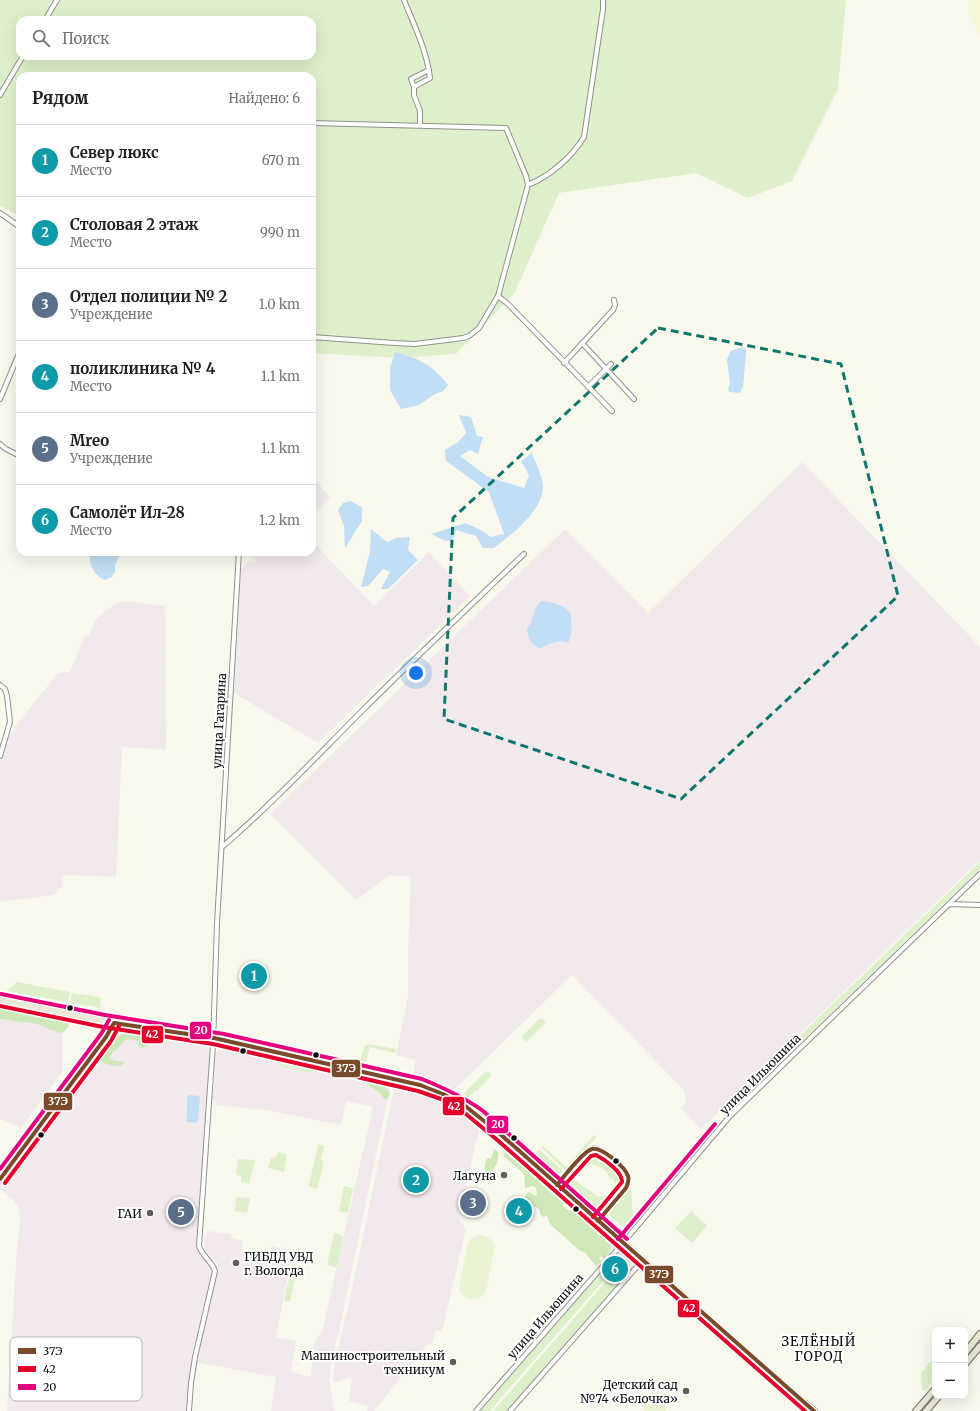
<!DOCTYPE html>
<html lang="ru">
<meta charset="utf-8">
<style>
body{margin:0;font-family:Merriweather,serif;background:#f6f6f6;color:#202124}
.controls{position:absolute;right:12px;bottom:12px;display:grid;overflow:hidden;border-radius:8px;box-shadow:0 4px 16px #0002}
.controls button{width:36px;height:36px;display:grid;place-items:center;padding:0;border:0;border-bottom:1px solid #e0e0e0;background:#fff;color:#202124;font:20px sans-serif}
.you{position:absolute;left:416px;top:673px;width:14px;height:14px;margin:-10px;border:3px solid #fff;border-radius:50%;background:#1a73e8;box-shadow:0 0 0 6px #1a73e833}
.badge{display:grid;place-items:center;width:26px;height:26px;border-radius:50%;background:#5e5d59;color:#fff;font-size:13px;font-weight:700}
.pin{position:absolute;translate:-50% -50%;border:2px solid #fff;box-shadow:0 1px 4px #0006}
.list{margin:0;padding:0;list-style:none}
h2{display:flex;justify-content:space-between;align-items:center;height:52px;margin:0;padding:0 16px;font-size:17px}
h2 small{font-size:13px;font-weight:400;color:#757577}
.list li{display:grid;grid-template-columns:26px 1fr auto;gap:12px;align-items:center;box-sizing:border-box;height:72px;padding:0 16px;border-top:1px solid #e0e0e0}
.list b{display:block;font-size:15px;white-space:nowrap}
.list p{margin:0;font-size:13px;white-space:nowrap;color:#757577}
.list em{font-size:13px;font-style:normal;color:#757577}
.icon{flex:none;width:22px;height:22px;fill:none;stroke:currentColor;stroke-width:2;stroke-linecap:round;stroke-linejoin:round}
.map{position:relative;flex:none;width:980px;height:1411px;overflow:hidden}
.search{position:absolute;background:#fff;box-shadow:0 4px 16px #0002;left:16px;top:16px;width:300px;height:44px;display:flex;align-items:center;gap:10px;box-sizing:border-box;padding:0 14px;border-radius:12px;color:#757577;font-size:15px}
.panel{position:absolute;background:#fff;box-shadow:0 4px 16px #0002;left:16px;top:72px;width:300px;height:484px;border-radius:12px}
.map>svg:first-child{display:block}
.industrial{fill:#f1e9eb}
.farmland{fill:#f7f6d7}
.green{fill:#def0cb;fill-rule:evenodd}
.forest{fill:#cee8b8}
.pitch{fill:#e9f4d5}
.water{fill:#c1def5}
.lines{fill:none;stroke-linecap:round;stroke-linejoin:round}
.minor-casing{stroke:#92918c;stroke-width:6}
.major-casing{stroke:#7f7e79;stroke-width:8}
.minor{stroke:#fefefc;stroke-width:4}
.major{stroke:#ebe8d5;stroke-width:5.5}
.bus-1-casing{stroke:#fff;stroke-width:7}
.bus-2-casing{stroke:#fff;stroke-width:7}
.bus-3-casing{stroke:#fff;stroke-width:7}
.bus-1{stroke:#7a4b2a;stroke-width:4}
.bus-2{stroke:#e4002b;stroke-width:4}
.bus-3{stroke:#e5007d;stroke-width:4}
.marked{fill:none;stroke:#0f766e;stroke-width:3;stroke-dasharray:8 5;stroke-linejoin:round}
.bus-dot{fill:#0a0a0a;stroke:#fff;stroke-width:1.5}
.poi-dot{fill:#5e5d59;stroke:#fff;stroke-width:1.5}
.labels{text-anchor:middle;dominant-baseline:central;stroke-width:4;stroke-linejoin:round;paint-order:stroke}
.street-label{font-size:12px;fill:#0a0a0a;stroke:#fff}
.poi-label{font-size:12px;fill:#0a0a0a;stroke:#fff;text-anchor:end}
.neighbourhood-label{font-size:13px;letter-spacing:1px;fill:#0a0a0a;stroke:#fff}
.key{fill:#fff;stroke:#b6b6b6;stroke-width:1}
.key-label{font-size:11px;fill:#0a0a0a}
.line-badge{stroke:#fff;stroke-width:1.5}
.badge-label{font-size:11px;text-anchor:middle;font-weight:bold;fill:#fff}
</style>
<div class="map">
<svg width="980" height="1411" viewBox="0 0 980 1411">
<rect width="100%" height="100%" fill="#f9f8ec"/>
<path class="industrial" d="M802,462L980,647V860L701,1129L681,1108L686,1102L684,1090L572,975L455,1089L447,1091L413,1080L415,1060L396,1055L408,997V954L411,877L390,875L356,900L270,814L565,529L648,613Z
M312,475L330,498L312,515Z
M312,541L374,606L429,552L470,596L318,743L234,693L241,569L250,561L254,563H258L252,557V552H312Z
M118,602H134L165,606L166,750L122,747L116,877L63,875L62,886L54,895L0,902V765L5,742L24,715L58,673L70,672L83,640L86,636L90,634L95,620L104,612Z
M0,1019L63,1028L62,1072L21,1128L0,1119Z
M123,1034L202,1045L207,1046L210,1051L197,1248L198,1252L211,1267L212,1271L192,1353L187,1411H7L16,1263L20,1221L19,1211L17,1205L13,1200L0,1189V1186L109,1044L115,1037Z
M221,1049L391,1083L339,1331L331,1362L330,1383L334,1411H271L276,1377L195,1362L218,1267L217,1262L205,1250L204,1238V1235L208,1231L231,1234V1238L243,1241L241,1253L269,1260L272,1246L290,1250L287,1263L290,1264L276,1337L296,1341L291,1372L311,1377L313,1345L322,1332L373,1107L346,1101L341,1125L272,1111L217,1105L213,1099L216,1053Z
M395,1084L418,1089L441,1098L464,1110L481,1123L475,1146L459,1219L466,1229L442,1331L436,1330L432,1344L428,1343L374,1411H367L368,1406L349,1401L352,1377L333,1383L335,1362L349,1303Z"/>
<path class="farmland" d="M968,0H980V36L969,15Z"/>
<path class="green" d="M0,0H846L838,89L792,181L748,198L696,173L559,193L514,294L456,354L399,358L312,353V76H20V216L0,206ZM20,20H312V56H20Z
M980,862V869L730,1111L726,1107Z
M17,982L70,992L68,1002L7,991Z
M72,993L100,997L101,1008L70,1003Z
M3,994L66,1005L56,1007L52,1006L5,997L4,996Z
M113,1013L161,1020L162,1023H148L139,1020L118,1017Z
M539,1019H543L546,1022L526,1042L521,1037Z
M368,1044L396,1049L395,1053L370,1047L365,1066L353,1061L360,1062L364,1047Z
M278,1060L311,1068L315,1071L312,1073L283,1067L277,1063Z
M486,1071L492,1075L477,1091H475L468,1098L464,1094L465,1092Z
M488,1131H490L546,1181L563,1200H562L487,1132Z
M594,1135L596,1138L566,1171L541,1147L543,1146L566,1167Z
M318,1144L324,1146L321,1160L324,1161L318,1187L317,1189L310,1187L309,1185Z
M539,1149L564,1172L558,1176L552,1174L535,1159L534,1156Z
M592,1151C593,1151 597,1151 598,1151C605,1153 627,1174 626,1181C625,1188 617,1194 612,1199L611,1188L619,1182L615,1183L613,1178L610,1180C608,1170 602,1167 593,1165L592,1164H589V1166L573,1171Z
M278,1152L287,1154L284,1172L268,1168L271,1157L274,1158L275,1156H277Z
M238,1159L255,1160L249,1184L241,1182V1176H238V1174H236Z
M569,1176L583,1186L588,1189L598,1197L604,1196L608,1201V1204L603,1209L594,1205L570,1184L567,1178Z
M567,1180C572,1191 591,1205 602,1210C591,1214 575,1196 568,1188L566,1185Z
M344,1186L353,1188L348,1213L339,1211Z
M631,1187L633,1215L623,1227L608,1214Z
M237,1197L250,1198L247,1213L235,1211L236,1198Z
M691,1211L707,1226L692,1243L675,1228Z
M334,1233L343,1236L337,1268L327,1265Z
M291,1266L297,1267L290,1302L284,1301Z
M606,1266V1278L490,1411H479Z
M608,1279H619L621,1281L507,1411H493Z
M818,1340L825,1342C830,1349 827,1353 822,1357C815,1358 811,1355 811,1348Z
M934,1355L935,1379L926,1390L923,1391L922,1387L921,1373L934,1358Z"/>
<path class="forest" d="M0,1007C8,1011 15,1007 23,1009C28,1010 29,1012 33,1011L66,1019L69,1023V1026L65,1031L59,1033L37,1024L0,1019Z
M123,1034L145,1037L149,1043L148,1046L142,1048L138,1045L139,1042L136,1040L126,1039L116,1050H114L110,1057L111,1060L124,1062L121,1066C113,1065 103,1066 99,1059C106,1049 112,1038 123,1034Z
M368,1081L381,1084L390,1093L389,1097L386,1099H384C380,1091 373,1089 367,1084Z
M494,1149L498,1152C500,1161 493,1174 484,1176L486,1160L488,1158L491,1159Z
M505,1152L563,1203V1206L569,1211H573L611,1246L612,1248L604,1258L601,1256L599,1258L601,1261L596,1266L585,1253L579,1250L550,1224L547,1216L543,1217L540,1214L539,1209C533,1205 529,1204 524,1199L528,1192L531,1193L535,1196L537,1194L536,1188L533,1186L525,1188L524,1174L504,1156L503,1154Z"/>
<path class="pitch" d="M479,1235C487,1236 493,1239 495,1247L486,1291C480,1303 462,1301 459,1288L468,1242L471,1239Z
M653,1392H658L664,1397L666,1411H644V1399L649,1393Z"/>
<path class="water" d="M743,347L746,350V354L743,387L740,393L730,392L728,390L730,384L727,360L730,352L733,350Z
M395,352C422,360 430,363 448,385L443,391L435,394L419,405L401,409L390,390V367Z
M459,415L471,417L477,436L483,437L478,454L470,450L460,456L488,477L524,488L529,475L521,461L532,453C535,462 543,477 543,486C543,511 512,534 494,548H483L476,536L456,530L453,540L446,541L431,534L465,523L479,529L491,537L504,534L489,492L446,461L445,450L458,442L466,433Z
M350,501L362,507V521L345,548L344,526L338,510L343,503Z
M371,529L387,542L396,538L410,537L408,550L418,560L388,589H381L390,572L383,569L368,586L361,587L370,551Z
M88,552H121L115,565V572L112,577L105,580C98,578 92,570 90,562C90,557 90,556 88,552Z
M541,601C553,602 560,604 570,612C572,621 573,635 568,643C560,639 546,644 540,649C531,645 527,637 527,628C535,620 531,611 541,601Z
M189,1095L199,1096L200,1098L198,1121L196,1123L187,1122L186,1119L187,1117V1097Z"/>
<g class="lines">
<defs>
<path id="minor" d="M404,0C414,25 427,51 430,78L414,87V95L420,111V126
M45,20L57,0
M414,87L411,79L429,70
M0,95L23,56
M312,123L506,128L526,176L528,185
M0,213L20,227
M498,296L508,304L612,411
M312,337L394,343L415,344L463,338L469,336L479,328L498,296L528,185C550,176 572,157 584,137L603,9V0
M582,343L634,399
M564,363L613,310L615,305L614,300
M588,387L611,364
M0,399L20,351
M0,444L6,449L20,456
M0,685L5,689L7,696L10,722L0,756
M222,847C271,805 317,756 363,710C416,657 470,606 524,554
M949,904L980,905
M557,1185L587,1151L594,1148C602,1148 625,1168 628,1176C629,1180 628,1184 626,1188L598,1221
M189,1411L191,1383L195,1357L215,1271C212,1261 202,1256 199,1246L213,1045L217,923L239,552
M476,1411L617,1250L730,1116L980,874
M510,1411L642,1261"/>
<path id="major" d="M0,1000L104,1021L214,1038L262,1048L420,1085L443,1094L464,1105L499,1133L791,1392L814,1411
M99,1020L105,1028L106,1036
M0,1179L106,1037L114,1023
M965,1353L980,1334
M965,1364L980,1346
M916,1411L935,1389
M926,1411L939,1396"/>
</defs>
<use href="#minor" class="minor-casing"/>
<use href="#major" class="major-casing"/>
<use href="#minor" class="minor"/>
<use href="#major" class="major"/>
<defs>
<path id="bus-1" d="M114,1023L214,1038L420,1085L443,1094L464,1105L499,1133L814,1411
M0,1179L106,1037L114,1023
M557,1185C564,1177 582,1152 592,1149C601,1146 625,1167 628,1176C629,1180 628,1184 626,1188L598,1221"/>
<path id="bus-2" d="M0,1006L103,1027L213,1044L418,1091L441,1099L461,1110L495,1138L805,1411
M5,1183L111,1041L119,1026
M561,1189L591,1156L596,1155C604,1159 623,1172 622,1182L593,1217"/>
<path id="bus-3" d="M1,994L105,1015L224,1034L422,1079C444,1088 464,1097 483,1111L627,1239
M0,1169L101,1034L109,1020
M618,1239L715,1124"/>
</defs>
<use href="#bus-1" class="bus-1-casing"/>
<use href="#bus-2" class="bus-2-casing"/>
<use href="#bus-3" class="bus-3-casing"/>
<use href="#bus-1" class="bus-1"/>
<use href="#bus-2" class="bus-2"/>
<use href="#bus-3" class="bus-3"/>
</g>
<path class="marked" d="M658,328L841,364L898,596L681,799L444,719L453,518Z"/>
<g class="bus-dot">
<circle cx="70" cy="1008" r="3.5"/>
<circle cx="243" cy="1051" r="3.5"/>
<circle cx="316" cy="1055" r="3.5"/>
<circle cx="41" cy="1135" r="3.5"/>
<circle cx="514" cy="1138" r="3.5"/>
<circle cx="616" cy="1161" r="3.5"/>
<circle cx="576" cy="1209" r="3.5"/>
</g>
<g class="poi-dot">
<circle cx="504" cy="1175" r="4"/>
<circle cx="150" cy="1213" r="4"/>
<circle cx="236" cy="1263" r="4"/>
<circle cx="453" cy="1362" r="4"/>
<circle cx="686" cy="1391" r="4"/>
</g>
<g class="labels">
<g class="street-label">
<text transform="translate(219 721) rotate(-87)">улица Гагарина</text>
<text transform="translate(760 1074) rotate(-45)">улица Ильюшина</text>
<text transform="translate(545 1316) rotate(-49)">улица Ильюшина</text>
</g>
<g class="poi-label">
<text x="496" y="1175">Лагуна</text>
<text x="142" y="1213">ГАИ</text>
<text x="244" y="1256" text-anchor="start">ГИБДД УВД<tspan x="244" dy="14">г. Вологда</tspan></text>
<text x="445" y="1355">Машиностроительный<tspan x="445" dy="14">техникум</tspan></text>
<text x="678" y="1384">Детский сад<tspan x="678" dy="14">№74 «Белочка»</tspan></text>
</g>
<g class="neighbourhood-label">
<text x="819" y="1341">ЗЕЛЁНЫЙ<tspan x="819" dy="15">ГОРОД</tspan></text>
</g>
</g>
<rect x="10" y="1337" width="132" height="64" rx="6" class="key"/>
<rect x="18" y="1348" width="18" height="6" fill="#7a4b2a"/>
<rect x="18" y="1366" width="18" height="6" fill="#e4002b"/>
<rect x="18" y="1384" width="18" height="6" fill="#e5007d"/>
<g class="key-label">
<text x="43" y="1355">37Э</text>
<text x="43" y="1373">42</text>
<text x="43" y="1391">20</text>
</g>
<g class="line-badge">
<rect x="189" y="1021" width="23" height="19" rx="4" fill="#e5007d"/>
<rect x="141" y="1025" width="23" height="19" rx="4" fill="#e4002b"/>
<rect x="331" y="1059" width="30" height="19" rx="4" fill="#7a4b2a"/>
<rect x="43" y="1092" width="30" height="19" rx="4" fill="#7a4b2a"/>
<rect x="442" y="1096" width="23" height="20" rx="4" fill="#e4002b"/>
<rect x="486" y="1115" width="23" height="19" rx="4" fill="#e5007d"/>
<rect x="644" y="1265" width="30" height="19" rx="4" fill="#7a4b2a"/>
<rect x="677" y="1299" width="23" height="19" rx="4" fill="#e4002b"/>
</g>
<g class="badge-label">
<text x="201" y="1034">20</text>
<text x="152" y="1038">42</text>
<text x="346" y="1072">37Э</text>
<text x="58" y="1105">37Э</text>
<text x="454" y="1110">42</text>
<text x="498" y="1128">20</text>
<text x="659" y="1278">37Э</text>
<text x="689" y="1312">42</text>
</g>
</svg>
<div class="controls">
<button>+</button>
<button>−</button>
</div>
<div class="you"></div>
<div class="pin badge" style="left:254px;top:976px;background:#0f9aa8">1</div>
<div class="pin badge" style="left:416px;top:1180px;background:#0f9aa8">2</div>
<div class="pin badge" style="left:473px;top:1203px;background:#5c6f8a">3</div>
<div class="pin badge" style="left:519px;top:1211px;background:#0f9aa8">4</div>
<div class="pin badge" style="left:181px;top:1212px;background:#5c6f8a">5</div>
<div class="pin badge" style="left:615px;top:1269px;background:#0f9aa8">6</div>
<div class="search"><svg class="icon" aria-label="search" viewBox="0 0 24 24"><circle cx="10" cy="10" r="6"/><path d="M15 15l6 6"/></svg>Поиск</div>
<section class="panel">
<h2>Рядом<small>Найдено: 6</small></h2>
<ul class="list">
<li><span class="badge" style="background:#0f9aa8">1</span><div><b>Север люкс</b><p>Место</p></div><em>670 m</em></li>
<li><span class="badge" style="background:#0f9aa8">2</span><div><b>Столовая 2 этаж</b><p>Место</p></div><em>990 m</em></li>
<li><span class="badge" style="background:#5c6f8a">3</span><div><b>Отдел полиции № 2</b><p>Учреждение</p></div><em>1.0 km</em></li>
<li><span class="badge" style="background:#0f9aa8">4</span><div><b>поликлиника № 4</b><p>Место</p></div><em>1.1 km</em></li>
<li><span class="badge" style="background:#5c6f8a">5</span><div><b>Mreo</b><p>Учреждение</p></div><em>1.1 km</em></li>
<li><span class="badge" style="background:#0f9aa8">6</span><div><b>Самолёт Ил-28</b><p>Место</p></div><em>1.2 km</em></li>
</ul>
</section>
</div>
